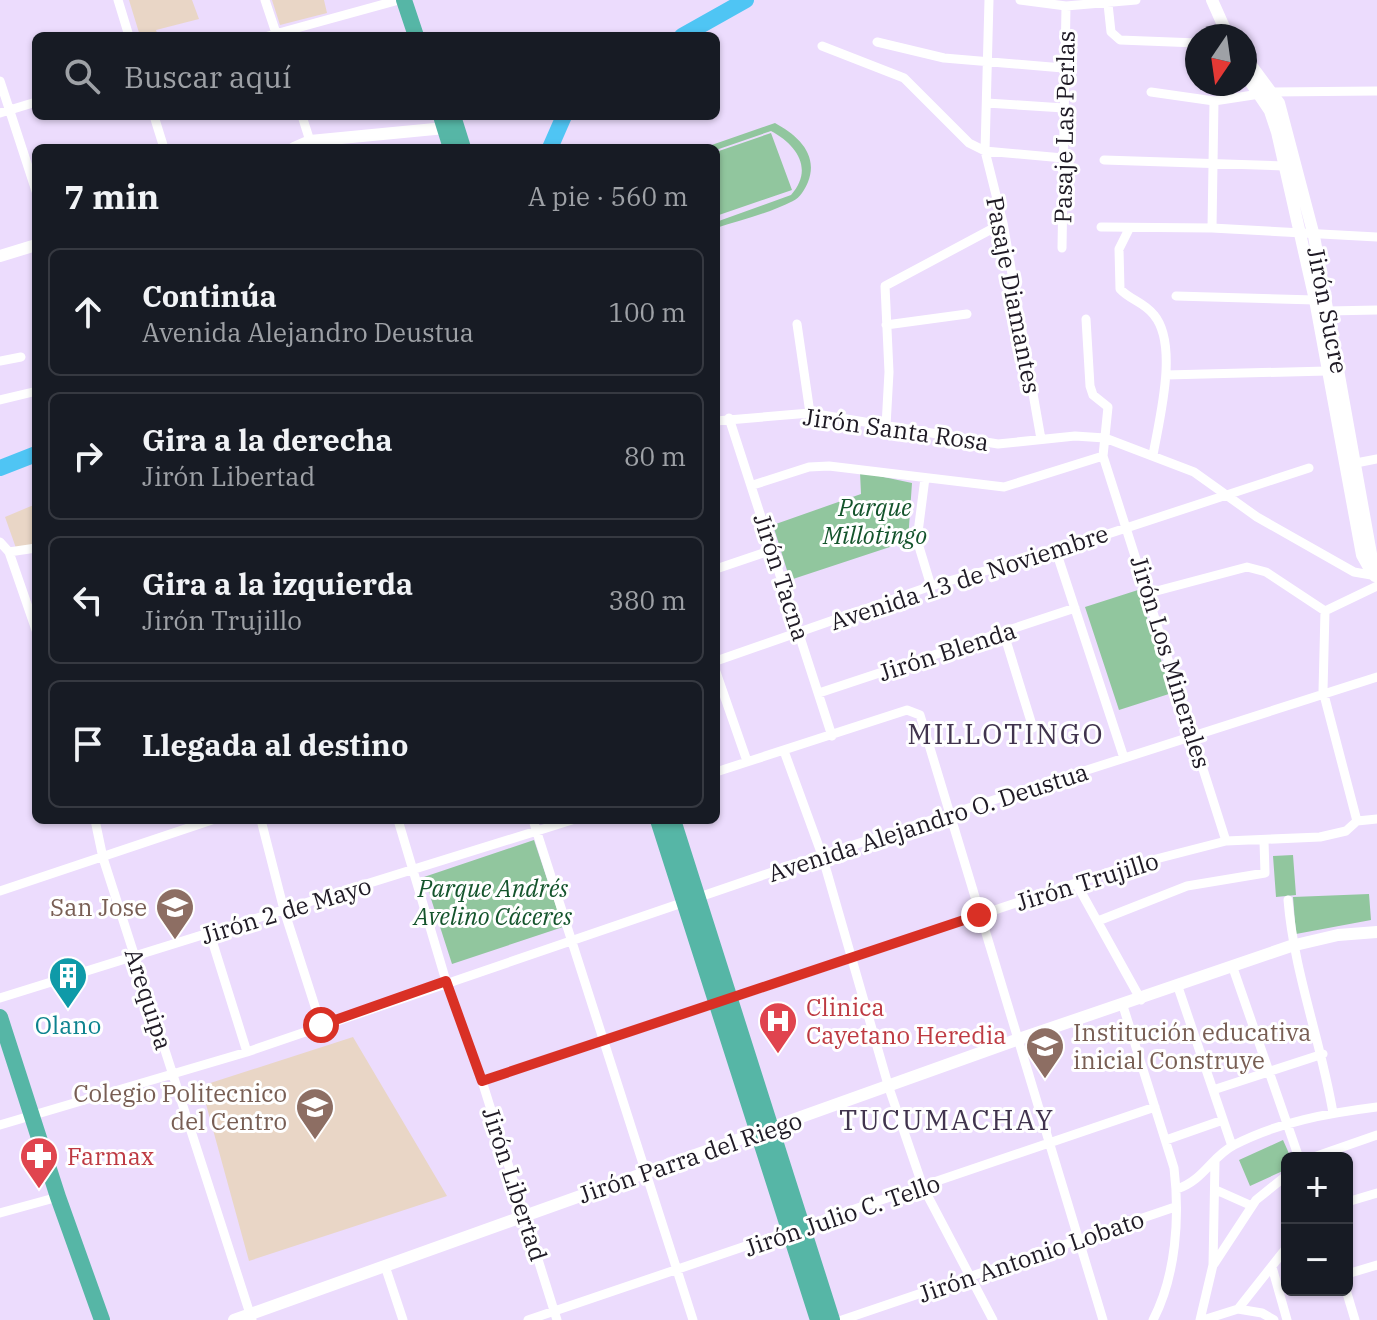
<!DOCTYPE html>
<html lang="es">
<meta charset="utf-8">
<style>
body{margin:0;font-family:"IBM Plex Serif",serif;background:#242831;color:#f1f3f6}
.controls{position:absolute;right:24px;bottom:24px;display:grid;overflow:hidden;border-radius:12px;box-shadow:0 2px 6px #0004}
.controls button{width:72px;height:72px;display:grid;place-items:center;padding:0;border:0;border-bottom:2px solid #363941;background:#171b24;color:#f1f3f6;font:40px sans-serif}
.compass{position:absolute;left:1185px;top:24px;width:72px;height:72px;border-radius:50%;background:#171b24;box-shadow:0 2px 6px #0004;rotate:193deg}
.stop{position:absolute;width:24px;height:24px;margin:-18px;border:6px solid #d93025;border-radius:50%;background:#fff}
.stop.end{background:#d93025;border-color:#fff;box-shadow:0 2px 8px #0008}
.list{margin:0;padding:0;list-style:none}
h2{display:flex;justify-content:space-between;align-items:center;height:104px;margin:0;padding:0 32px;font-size:34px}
h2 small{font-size:26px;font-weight:400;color:#9ea1a6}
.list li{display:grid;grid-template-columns:52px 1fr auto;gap:24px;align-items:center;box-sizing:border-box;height:128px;margin:0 16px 16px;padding:0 16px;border:2px solid #363941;border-radius:12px}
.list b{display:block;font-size:30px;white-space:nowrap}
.list p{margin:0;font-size:26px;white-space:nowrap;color:#9ea1a6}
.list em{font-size:26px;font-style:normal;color:#9ea1a6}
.icon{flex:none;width:44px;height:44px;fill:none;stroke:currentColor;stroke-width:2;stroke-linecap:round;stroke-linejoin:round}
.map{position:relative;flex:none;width:1377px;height:1320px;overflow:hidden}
.search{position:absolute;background:#171b24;box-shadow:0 2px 6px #0004;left:32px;top:32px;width:688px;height:88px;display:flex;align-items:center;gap:20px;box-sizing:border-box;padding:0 28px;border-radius:12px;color:#9ea1a6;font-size:30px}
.panel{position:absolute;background:#171b24;box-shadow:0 2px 6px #0004;left:32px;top:144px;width:688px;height:680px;border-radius:12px}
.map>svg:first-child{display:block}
.education{fill:#e9d6c6}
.green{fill:#91c69e}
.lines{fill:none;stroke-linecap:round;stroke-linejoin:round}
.river{stroke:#4fc5f4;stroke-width:16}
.minor{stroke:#fff;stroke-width:9}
.tertiary{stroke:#fff;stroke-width:12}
.trunk{stroke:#56b6a6;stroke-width:16}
.route{stroke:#d93025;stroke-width:10}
.labels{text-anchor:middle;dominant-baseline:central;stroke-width:6;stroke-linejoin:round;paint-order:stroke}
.street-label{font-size:24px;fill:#1f1a25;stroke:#fff}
.park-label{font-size:24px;font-style:italic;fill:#14542c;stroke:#fff}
.education-label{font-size:24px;fill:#785e54;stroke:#fff;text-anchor:end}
.health-label{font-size:24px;fill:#be3a42;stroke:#fff;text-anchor:start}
.culture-label{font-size:24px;fill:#0d838f;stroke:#fff}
.quarter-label{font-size:28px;letter-spacing:2px;fill:#41344e;stroke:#fff}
</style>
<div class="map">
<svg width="1377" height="1320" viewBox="0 0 1377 1320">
<rect width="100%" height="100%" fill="#ecdcfd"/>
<path class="education" d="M129,0H192L199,19L156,30L158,36H140Z
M272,0H324L327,13L280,25Z
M36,504V545L16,548L5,517Z
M353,1037L447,1196L249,1261L201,1086Z"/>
<path class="green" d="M775,123C797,135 819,154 808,182C805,189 800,198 793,201C770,213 741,220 716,228V222L791,195C814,169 797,145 771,131L716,150L703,148Z
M771,133L792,190L716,216V152Z
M860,472L912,483L908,541L790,580L773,525L861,494Z
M1138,590L1172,693L1119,710L1085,607Z
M534,840L563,927L452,964L424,877Z
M1293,855L1296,895L1276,897L1273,856Z
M1369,894L1371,920L1296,934L1293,897Z
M1283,1140L1291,1158H1287V1169L1250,1186L1239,1160Z"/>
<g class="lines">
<path class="river" d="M682,36L746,0
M550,148L564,116
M0,468L36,454"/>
<path class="minor" d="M118,0L129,36
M265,0L277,36
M989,0L985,151L1003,223L1041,439
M1020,0L1066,6L1136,0
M1108,4L1111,32L1120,40L1197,43
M268,36L399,0
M877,42L944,58L1063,68
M822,46L904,78L969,143L985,151L1063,158
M0,81L36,191
M1151,92L1214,101L1273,92L1377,91
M987,103L1064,108
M0,113L36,102
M154,116L164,148
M302,116L310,141
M1104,160L1284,166
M1101,227L1212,228L1377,237
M1212,228L1214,101
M1129,229L1119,249L1120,289C1130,300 1144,302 1154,315C1179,345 1159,420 1153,455
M1062,248L1066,6
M1176,296L1315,300
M1328,311L1377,310
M1086,319L1090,386L1093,395L1108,407L1103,456L1226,841
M797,324L810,413
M886,325L967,314
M0,361L21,357
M1166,375L1327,371
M0,400L33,392
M729,418L832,736
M716,421L810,413L998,444L1075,436L1105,438L1194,472L1257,517L1354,572L1377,576
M886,426L889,372L885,286L1003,223
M1356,463L1377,459
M925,478L917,540L931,586
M753,485L809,467L829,466L1004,487L1103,456
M0,542L9,552L36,630
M1056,551L1124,758
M9,552L36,548
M716,569L772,550
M1149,593L1247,567L1266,572L1325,611L1377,586
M1325,611L1323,691L1357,821
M1004,634L1033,728
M716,661L931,586L1056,551L1309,468
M716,672L747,761
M819,693L1075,608
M784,751L822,855L889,1088L923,1187L993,1320
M716,772L907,710L920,715L1103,1320
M95,820L103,858L252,1320
M261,820L284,910L321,1025
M398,820L446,981L482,1081L557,1320
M533,820L693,1320
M1076,883L1141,1000
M0,891L212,820
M1288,900C1294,973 1321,1041 1333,1113
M1098,921L1187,886L1265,873L1264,841
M210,934L247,1052
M1233,968L1299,1158
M1178,987L1232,1146
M0,998L572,820
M1123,1006L1174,1168C1180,1217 1176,1276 1153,1320
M482,1081L1121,868L1226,841L1320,837L1346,831L1357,821L1377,819
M1213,1090L1323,1054
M0,1125L247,1052L822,855L1377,677
M1166,1140L1223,1120
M1311,1158L1377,1135
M1177,1189C1204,1180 1211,1157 1234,1145C1278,1122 1329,1113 1377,1107
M1216,1190L1252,1206
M1347,1202L1377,1193
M0,1213L58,1197
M1214,1264L1256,1200L1287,1175
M385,1266L403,1320
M1272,1267L1287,1320
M1347,1274L1377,1265
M1346,1290L1355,1320
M1238,1309L1262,1313L1274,1320
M528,1320L1155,1107
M842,1320L1175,1207
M1200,1320L1213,1265L1215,1162
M1203,1320L1238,1309L1287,1247"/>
<path class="tertiary" d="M1212,0L1228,36
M1245,57L1279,103L1314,236L1375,576
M1245,74L1270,111L1277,132L1315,300L1362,555L1371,571
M294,148L310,141L445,128
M0,256L36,245
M234,1320L1019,1039L1291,946L1338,935L1377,932"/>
<path class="trunk" d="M404,0L416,36
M441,116L451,148
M453,116L463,148
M658,820L818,1320
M673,820L832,1320
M0,1017L58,1197L102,1320"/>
</g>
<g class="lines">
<path class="route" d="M321,1025L446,981L482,1081L979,915"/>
</g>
<defs>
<symbol id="school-pin" viewBox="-11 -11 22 30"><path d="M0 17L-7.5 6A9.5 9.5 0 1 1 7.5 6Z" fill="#8d6e63" stroke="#fff"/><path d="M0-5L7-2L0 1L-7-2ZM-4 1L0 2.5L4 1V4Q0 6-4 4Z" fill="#fff"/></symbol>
<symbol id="building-pin" viewBox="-11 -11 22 30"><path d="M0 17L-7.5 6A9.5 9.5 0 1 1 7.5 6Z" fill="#0f9aa8" stroke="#fff"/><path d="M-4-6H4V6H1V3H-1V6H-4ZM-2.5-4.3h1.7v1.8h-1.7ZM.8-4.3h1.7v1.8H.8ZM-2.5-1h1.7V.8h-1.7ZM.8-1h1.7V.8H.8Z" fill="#fff"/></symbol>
<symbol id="hospital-pin" viewBox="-11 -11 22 30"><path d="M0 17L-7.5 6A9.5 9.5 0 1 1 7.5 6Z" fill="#e0444e" stroke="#fff"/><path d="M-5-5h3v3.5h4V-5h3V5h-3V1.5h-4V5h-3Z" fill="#fff"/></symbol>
<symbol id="university-pin" viewBox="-11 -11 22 30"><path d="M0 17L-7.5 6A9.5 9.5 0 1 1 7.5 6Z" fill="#8d6e63" stroke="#fff"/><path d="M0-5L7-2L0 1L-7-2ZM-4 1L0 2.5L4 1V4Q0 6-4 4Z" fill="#fff"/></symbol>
<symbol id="pharmacy-pin" viewBox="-11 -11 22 30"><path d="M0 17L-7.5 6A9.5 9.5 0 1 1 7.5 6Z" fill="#e0444e" stroke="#fff"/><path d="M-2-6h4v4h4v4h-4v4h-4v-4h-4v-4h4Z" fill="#fff"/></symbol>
</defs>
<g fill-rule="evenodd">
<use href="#school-pin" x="153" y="885" width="44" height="60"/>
<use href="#building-pin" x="46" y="954" width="44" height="60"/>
<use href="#hospital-pin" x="756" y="999" width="44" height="60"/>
<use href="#school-pin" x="1023" y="1024" width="44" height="60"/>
<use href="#university-pin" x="293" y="1085" width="44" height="60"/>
<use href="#pharmacy-pin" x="17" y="1134" width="44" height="60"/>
</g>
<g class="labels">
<g class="street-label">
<text transform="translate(1064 127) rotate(-89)">Pasaje Las Perlas</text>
<text transform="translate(1014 295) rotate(79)">Pasaje Diamantes</text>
<text transform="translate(1328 310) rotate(79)">Jirón Sucre</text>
<text transform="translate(896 429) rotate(8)">Jirón Santa Rosa</text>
<text transform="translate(782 577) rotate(72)">Jirón Tacna</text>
<text transform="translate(969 577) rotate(-18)">Avenida 13 de Noviembre</text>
<text transform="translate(947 651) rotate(-18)">Jirón Blenda</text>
<text transform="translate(1171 662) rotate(73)">Jirón Los Minerales</text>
<text transform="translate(928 822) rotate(-18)">Avenida Alejandro O. Deustua</text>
<text transform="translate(1087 881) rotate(-17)">Jirón Trujillo</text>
<text transform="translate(286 910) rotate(-17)">Jirón 2 de Mayo</text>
<text transform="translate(149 999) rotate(72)">Arequipa</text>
<text transform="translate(690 1157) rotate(-19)">Jirón Parra del Riego</text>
<text transform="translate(515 1184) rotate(72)">Jirón Libertad</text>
<text transform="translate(842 1215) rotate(-19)">Jirón Julio C. Tello</text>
<text transform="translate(1031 1256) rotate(-19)">Jirón Antonio Lobato</text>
</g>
<g class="park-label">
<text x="875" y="507">Parque<tspan x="875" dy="28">Millotingo</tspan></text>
<text x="493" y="888">Parque Andrés<tspan x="493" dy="28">Avelino Cáceres</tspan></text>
</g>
<g class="education-label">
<text x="147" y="907">San Jose</text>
<text x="1073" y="1032" text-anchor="start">Institución educativa<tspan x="1073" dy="28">inicial Construye</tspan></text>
<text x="287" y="1093">Colegio Politecnico<tspan x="287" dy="28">del Centro</tspan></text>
</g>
<g class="health-label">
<text x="806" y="1007">Clinica<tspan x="806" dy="28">Cayetano Heredia</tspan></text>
<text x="67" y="1156">Farmax</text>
</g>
<g class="culture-label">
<text x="68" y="1025">Olano</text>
</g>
<g class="quarter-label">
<text x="1006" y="733">MILLOTINGO</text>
<text x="947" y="1119">TUCUMACHAY</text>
</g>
</g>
</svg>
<div class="controls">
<button>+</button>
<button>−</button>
</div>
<svg class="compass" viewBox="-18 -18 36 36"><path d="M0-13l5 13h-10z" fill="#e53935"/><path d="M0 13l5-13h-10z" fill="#9ea1a6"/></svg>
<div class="stop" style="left:321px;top:1025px"></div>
<div class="stop end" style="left:979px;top:915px"></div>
<div class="search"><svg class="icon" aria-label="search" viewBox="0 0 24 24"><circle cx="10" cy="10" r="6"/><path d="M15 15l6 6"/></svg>Buscar aquí</div>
<section class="panel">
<h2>7 min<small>A pie · 560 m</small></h2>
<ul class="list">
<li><svg class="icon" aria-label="ahead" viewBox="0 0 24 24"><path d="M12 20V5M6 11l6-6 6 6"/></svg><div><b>Continúa</b><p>Avenida Alejandro Deustua</p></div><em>100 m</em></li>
<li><svg class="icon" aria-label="right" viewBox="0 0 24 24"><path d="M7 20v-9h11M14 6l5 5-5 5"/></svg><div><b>Gira a la derecha</b><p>Jirón Libertad</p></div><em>80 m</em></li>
<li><svg class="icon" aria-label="left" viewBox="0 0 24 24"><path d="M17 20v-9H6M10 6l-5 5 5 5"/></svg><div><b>Gira a la izquierda</b><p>Jirón Trujillo</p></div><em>380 m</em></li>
<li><svg class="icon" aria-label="arrive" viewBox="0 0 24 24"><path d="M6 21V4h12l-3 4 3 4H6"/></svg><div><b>Llegada al destino</b></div></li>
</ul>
</section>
</div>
